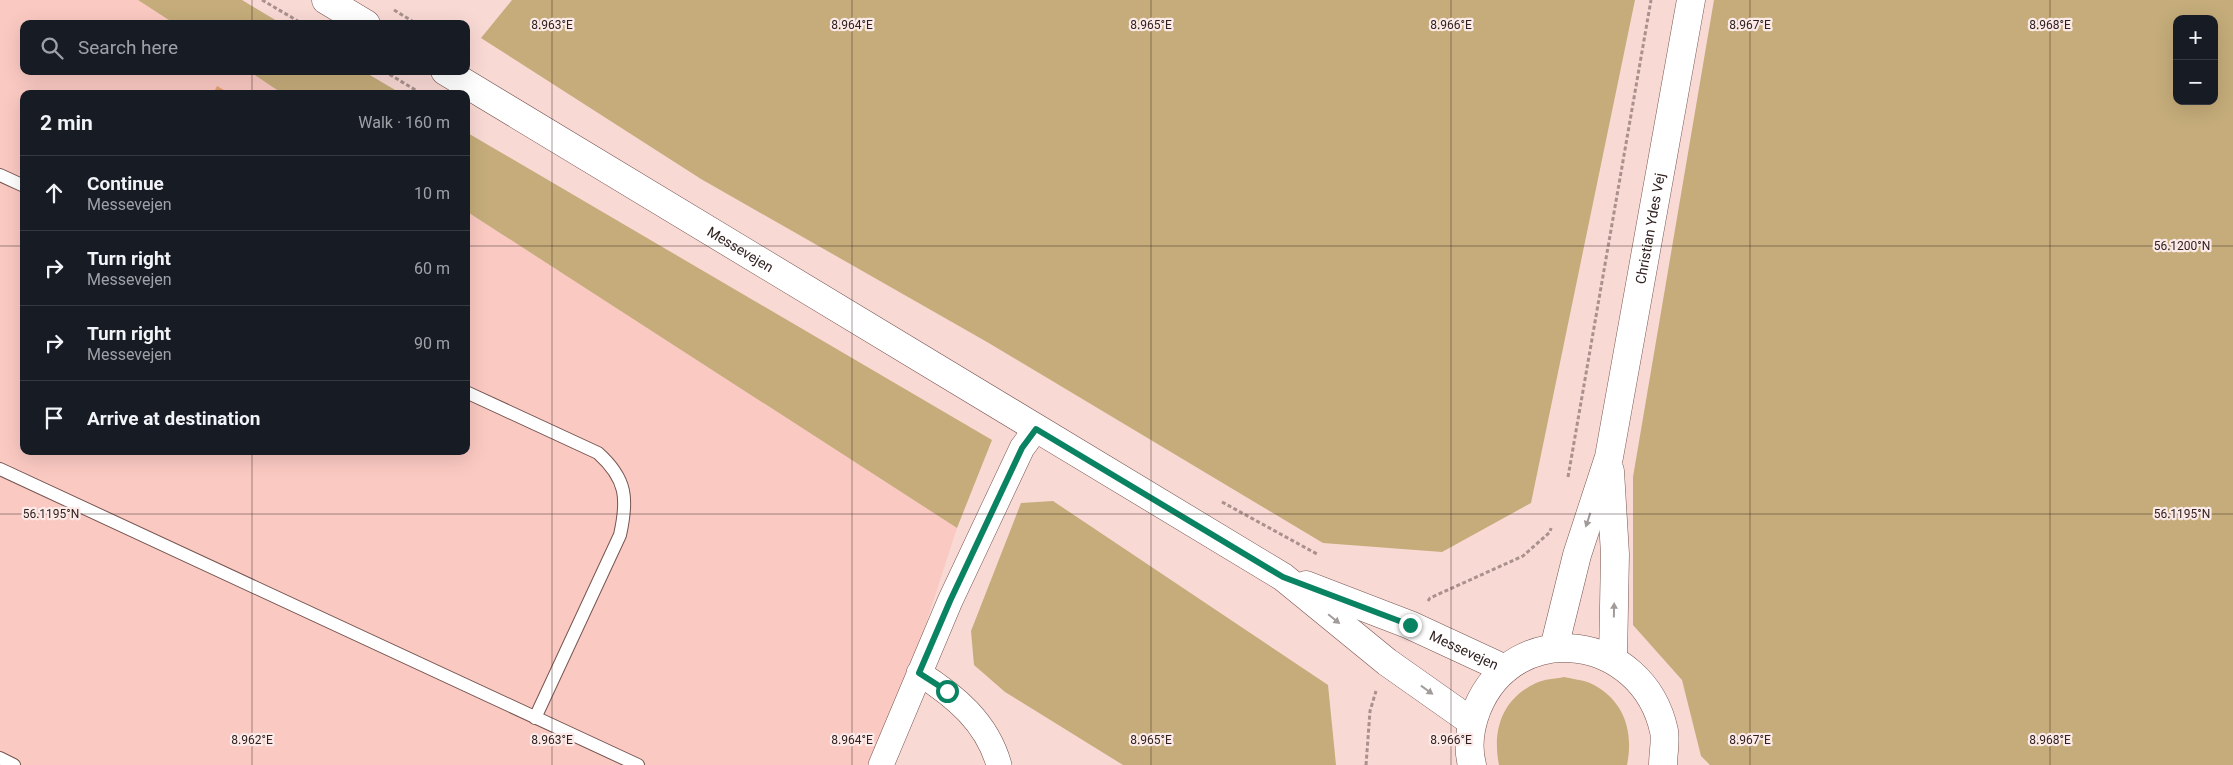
<!DOCTYPE html>
<meta charset="utf-8">
<style>
body{margin:0;font-family:Roboto,sans-serif;background:#242831;color:#f1f3f6}
.controls{position:absolute;right:15px;top:15px;display:grid;overflow:hidden;border-radius:10px;box-shadow:0 5px 20px #0002}
.controls button{width:45px;height:45px;display:grid;place-items:center;padding:0;border:0;border-bottom:1px solid #363941;background:#171b24;color:#f1f3f6;font:25px sans-serif}
.stop{position:absolute;width:15px;height:15px;margin:-11px;border:4px solid #0a8363;border-radius:50%;background:#fff}
.stop.end{background:#0a8363;border-color:#fff;box-shadow:0 1px 5px #0008}
.list{margin:0;padding:0;list-style:none}
h2{display:flex;justify-content:space-between;align-items:center;height:65px;margin:0;padding:0 20px;font-size:21px}
h2 small{font-size:16px;font-weight:400;color:#9ea1a6}
.list li{display:grid;grid-template-columns:32px 1fr auto;gap:15px;align-items:center;box-sizing:border-box;height:75px;padding:0 20px;border-top:1px solid #363941}
.list b{display:block;font-size:19px;white-space:nowrap}
.list p{margin:0;font-size:16px;white-space:nowrap;color:#9ea1a6}
.list em{font-size:16px;font-style:normal;color:#9ea1a6}
.icon{flex:none;width:28px;height:28px;fill:none;stroke:currentColor;stroke-width:2;stroke-linecap:round;stroke-linejoin:round}
.map{position:relative;flex:none;width:2233px;height:765px;overflow:hidden}
.search{position:absolute;background:#171b24;box-shadow:0 5px 20px #0002;left:20px;top:20px;width:450px;height:55px;display:flex;align-items:center;gap:12px;box-sizing:border-box;padding:0 18px;border-radius:10px;color:#9ea1a6;font-size:19px}
.panel{position:absolute;background:#171b24;box-shadow:0 5px 20px #0002;left:20px;top:90px;width:450px;height:365px;border-radius:10px}
.map>svg:first-child{display:block}
.built{fill:#fac9c2}
.green{fill:#c5ac7a;fill-rule:evenodd}
.building{fill:#e8a271}
.lines{fill:none;stroke-linecap:round;stroke-linejoin:round}
.service-casing{stroke:#775550;stroke-width:14}
.minor-casing{stroke:#775550;stroke-width:26}
.tertiary-casing{stroke:#775550;stroke-width:29}
.secondary-casing{stroke:#775550;stroke-width:29}
.path{stroke:#aa918d;stroke-width:3;stroke-dasharray:4 2.5;stroke-linecap:butt}
.service{stroke:#fff;stroke-width:12}
.minor{stroke:#fff;stroke-width:25}
.tertiary{stroke:#fff;stroke-width:28}
.secondary{stroke:#fff;stroke-width:28}
.oneway{fill:#a29b9a}
.route{stroke:#0a8363;stroke-width:6}
.ticks{fill:none;stroke:#30211f;stroke-width:1;stroke-opacity:0.45}
.labels{text-anchor:middle;dominant-baseline:central;stroke-width:4.5;stroke-linejoin:round;paint-order:stroke}
.street-label{font-size:14px;fill:#30211f;stroke:#fbeae8}
.ticks-label{font-size:12px;text-anchor:middle;fill:#30211f;stroke:#fbeae8;stroke-width:4.5;stroke-linejoin:round;paint-order:stroke}
</style>
<div class="map">
<svg width="2233" height="765" viewBox="0 0 2233 765">
<rect width="100%" height="100%" fill="#f9d9d4"/>
<path class="built" d="M0,0H138L175,24H24V71H249L283,94H24V451H466V211L957,528L880,765H0Z"/>
<path class="green" d="M138,0H242L282,24H175Z
M512,0H1635L1531,503L1442,552L1323,543L987,342L701,179L481,38Z
M1714,0H2233V765H1710L1701,756L1682,680L1633,625V477ZM2177,19H2214V101H2177Z
M249,71H363L402,94H283Z
M466,132L992,440L957,528L466,211Z
M1053,501L1328,685L1336,765H1123L1005,692L974,665L971,631L1021,503Z
M1564,677C1572,679 1583,680 1590,683C1624,699 1634,731 1627,765H1499C1492,730 1502,699 1536,683C1544,679 1555,679 1564,677Z"/>
<path class="building" d="M217,86L231,94H213Z"/>
<g class="lines">
<defs>
<path id="service" d="M0,175L24,186
M466,392L598,453C627,479 628,499 620,535L535,718
M0,469L638,765
M0,758L14,765"/>
<path id="minor" d="M919,673C955,696 987,722 999,765
M881,765L950,601L1022,448L1036,429"/>
<g id="tertiary">
<path d="M1610,471L1615,554L1613,659"/>
<path id="s1" d="M1554,648L1577,555L1609,457L1691,0"/>
</g>
<g id="secondary">
<path d="M326,0L366,24"/>
<path id="s2" d="M445,71L1283,577L1387,662L1472,722"/>
<path id="s3" d="M1306,585L1410,625L1505,669"/>
<path d="M1472,765C1467,746 1470,727 1477,709C1515,616 1643,634 1664,731C1666,741 1663,754 1663,765"/>
</g>
</defs>
<use href="#service" class="service-casing"/>
<use href="#minor" class="minor-casing"/>
<use href="#tertiary" class="tertiary-casing"/>
<use href="#secondary" class="secondary-casing"/>
<path class="path" d="M262,0L303,24
M394,10L417,24
M384,71L422,94
M1568,477L1651,0
M1222,502L1317,554
M1428,601L1430,598L1523,556L1550,532L1551,528
M1366,765L1370,711L1376,691"/>
<use href="#service" class="service"/>
<use href="#minor" class="minor"/>
<use href="#tertiary" class="tertiary"/>
<use href="#secondary" class="secondary"/>
</g>
<defs><path id="oneway-solid" d="M-6-.8H1V-3.2L6.5 0L1 3.2V.8H-6Z" transform="scale(1.25)"/></defs>
<g class="oneway">
<use href="#oneway-solid" transform="translate(1588 520) rotate(108)"/>
<use href="#oneway-solid" transform="translate(1614 610) rotate(-89)"/>
<use href="#oneway-solid" transform="translate(1334 619) rotate(39)"/>
<use href="#oneway-solid" transform="translate(1427 690) rotate(36)"/>
</g>
<g class="lines">
<path class="route" d="M947,691L919,673L950,601L1022,448L1036,429L1283,577L1410,625"/>
</g>
<path class="ticks" d="M252,0V24M552,0V765M852,0V765M1151,0V765M1451,0V765M1750,0V765M2050,0V765M252,71V94M0,246H24M466,246H2233M252,451V765M0,514H2233"/>
<g class="labels">
<g class="street-label">
<text stroke="none"><textPath href="#s1" startOffset="431">Christian Ydes Vej</textPath></text>
<text stroke="none"><textPath href="#s2" startOffset="345">Messevejen</textPath></text>
<text stroke="none"><textPath href="#s3" startOffset="171">Messevejen</textPath></text>
</g>
</g>
<g class="ticks-label">
<text x="552" y="29">8.963°E</text>
<text x="852" y="29">8.964°E</text>
<text x="1151" y="29">8.965°E</text>
<text x="1451" y="29">8.966°E</text>
<text x="1750" y="29">8.967°E</text>
<text x="2050" y="29">8.968°E</text>
<text x="2182" y="250">56.1200°N</text>
<text x="51" y="518">56.1195°N</text>
<text x="2182" y="518">56.1195°N</text>
<text x="252" y="744">8.962°E</text>
<text x="552" y="744">8.963°E</text>
<text x="852" y="744">8.964°E</text>
<text x="1151" y="744">8.965°E</text>
<text x="1451" y="744">8.966°E</text>
<text x="1750" y="744">8.967°E</text>
<text x="2050" y="744">8.968°E</text>
</g>
</svg>
<div class="controls">
<button>+</button>
<button>−</button>
</div>
<div class="stop" style="left:947px;top:691px"></div>
<div class="stop end" style="left:1410px;top:625px"></div>
<div class="search"><svg class="icon" aria-label="search" viewBox="0 0 24 24"><circle cx="10" cy="10" r="6"/><path d="M15 15l6 6"/></svg>Search here</div>
<section class="panel">
<h2>2 min<small>Walk · 160 m</small></h2>
<ul class="list">
<li><svg class="icon" aria-label="ahead" viewBox="0 0 24 24"><path d="M12 20V5M6 11l6-6 6 6"/></svg><div><b>Continue</b><p>Messevejen</p></div><em>10 m</em></li>
<li><svg class="icon" aria-label="right" viewBox="0 0 24 24"><path d="M7 20v-9h11M14 6l5 5-5 5"/></svg><div><b>Turn right</b><p>Messevejen</p></div><em>60 m</em></li>
<li><svg class="icon" aria-label="right" viewBox="0 0 24 24"><path d="M7 20v-9h11M14 6l5 5-5 5"/></svg><div><b>Turn right</b><p>Messevejen</p></div><em>90 m</em></li>
<li><svg class="icon" aria-label="arrive" viewBox="0 0 24 24"><path d="M6 21V4h12l-3 4 3 4H6"/></svg><div><b>Arrive at destination</b></div></li>
</ul>
</section>
</div>
